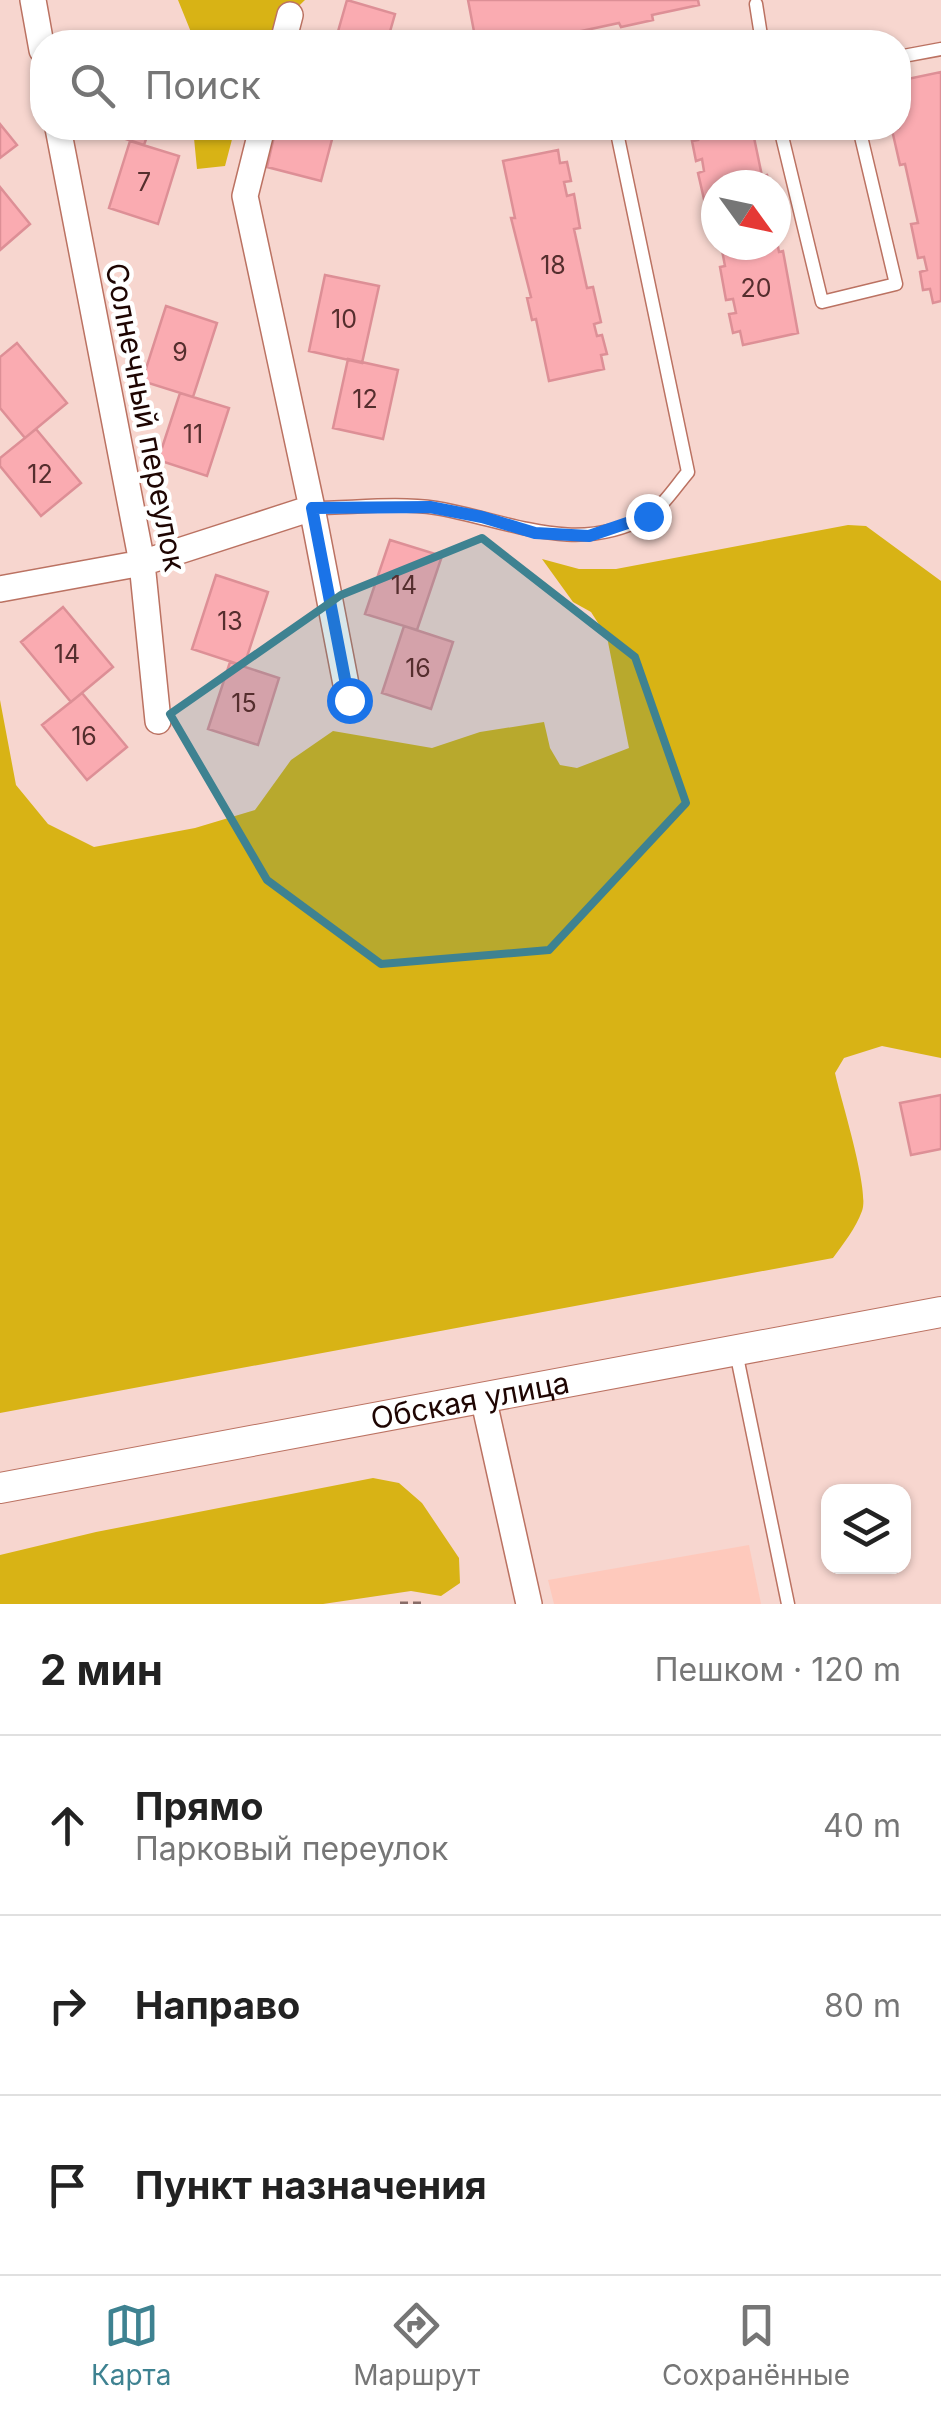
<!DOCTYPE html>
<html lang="ru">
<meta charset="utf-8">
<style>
body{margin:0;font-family:Inter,sans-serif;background:#f2f2f2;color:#222}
.controls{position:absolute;right:30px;bottom:30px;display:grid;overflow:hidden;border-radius:20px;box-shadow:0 2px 8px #0004}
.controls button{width:90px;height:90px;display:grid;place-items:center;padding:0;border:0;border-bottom:2px solid #e0e0e0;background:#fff;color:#222;font:50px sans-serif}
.compass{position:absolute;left:701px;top:170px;width:90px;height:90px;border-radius:50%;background:#fff;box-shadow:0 2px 8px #0004;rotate:123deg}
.stop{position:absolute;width:30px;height:30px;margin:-22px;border:8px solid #1a73e8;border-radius:50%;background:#fff}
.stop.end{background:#1a73e8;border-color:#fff;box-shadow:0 2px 10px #0008}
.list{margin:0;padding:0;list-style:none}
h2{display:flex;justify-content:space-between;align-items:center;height:130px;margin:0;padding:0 40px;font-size:42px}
h2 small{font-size:32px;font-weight:400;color:#767676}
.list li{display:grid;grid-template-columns:65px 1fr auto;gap:30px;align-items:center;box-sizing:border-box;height:180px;padding:0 40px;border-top:2px solid #e0e0e0}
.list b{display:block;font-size:38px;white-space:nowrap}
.list p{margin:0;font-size:32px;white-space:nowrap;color:#767676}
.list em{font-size:32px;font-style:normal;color:#767676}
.icon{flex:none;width:55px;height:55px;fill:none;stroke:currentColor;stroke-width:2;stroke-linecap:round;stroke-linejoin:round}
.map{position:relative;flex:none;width:941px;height:1604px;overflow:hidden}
.search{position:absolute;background:#fff;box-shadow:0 2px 8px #0004;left:30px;right:30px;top:30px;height:110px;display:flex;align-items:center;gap:25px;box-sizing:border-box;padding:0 35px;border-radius:40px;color:#767676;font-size:38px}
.sheet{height:670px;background:#fff}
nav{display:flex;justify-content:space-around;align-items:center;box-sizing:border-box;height:140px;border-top:2px solid #e0e0e0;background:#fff;font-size:28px;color:#767676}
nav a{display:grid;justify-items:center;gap:5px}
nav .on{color:#3e8291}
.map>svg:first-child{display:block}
.built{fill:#fec9bc}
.green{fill:#d8b315}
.building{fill:#faabb1;stroke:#dd8f96;stroke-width:2.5}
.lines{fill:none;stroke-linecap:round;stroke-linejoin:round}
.service-casing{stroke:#bb7262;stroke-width:15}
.minor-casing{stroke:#bb7262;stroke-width:28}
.tertiary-casing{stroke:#bb7262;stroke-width:32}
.path{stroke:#896c67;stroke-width:5;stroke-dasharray:8 5;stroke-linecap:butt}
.service{stroke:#fff;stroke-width:12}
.minor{stroke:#fff;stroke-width:25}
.tertiary{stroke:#fff;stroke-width:30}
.route{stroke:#1a73e8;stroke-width:12}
.marked{fill:#3e8291;fill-opacity:0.2;stroke:#3e8291;stroke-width:8;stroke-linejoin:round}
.labels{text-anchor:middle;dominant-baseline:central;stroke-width:9;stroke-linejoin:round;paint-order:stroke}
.number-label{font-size:25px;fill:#552e2e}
.street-label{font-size:30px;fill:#1e0502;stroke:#fff}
</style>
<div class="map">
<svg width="941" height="1604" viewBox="0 0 941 1604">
<rect width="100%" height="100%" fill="#f7d6cf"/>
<path class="built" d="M749,1545L761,1604H554L548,1580Z"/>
<path class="green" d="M178,0H305L274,30L268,42H195Z
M193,128H235L225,166L197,169Z
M848,525L866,526L941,581V1058L882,1046L844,1058L835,1073C841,1100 870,1191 862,1211C856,1228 843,1244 833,1258L0,1413V700L16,785L48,824L94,847L195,828L255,810L291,760L333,731L432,748L480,732L544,722L550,748L560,765L577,768L629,748L607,637L591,612L573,602L542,559L579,569H616Z
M373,1478L399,1483L422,1503L459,1558L460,1583L441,1596L411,1591L323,1604H0V1555L96,1532Z"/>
<path class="building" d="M347,0L395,14L387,42H335Z
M468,0H698L699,5L652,15L653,20L621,27L619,23L558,36L559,40L549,42H476Z
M941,72V301L933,303L930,289L923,290L920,272L927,270L924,257L918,258L911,224L918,223L905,164L900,165L892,130L899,128L898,81Z
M0,124L17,145L0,158Z
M92,128H150L144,145Z
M276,128H335L321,181L267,167Z
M695,128H752L762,176L767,175L769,185H716V223L713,206L706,208L698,173L704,171L702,159L696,161L692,141L698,140Z
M130,141L179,156L158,224L109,208Z
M558,150L560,163L567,162L571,181L564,182L567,196L574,194L580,228L574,229L587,288L593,287L601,322L594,324L597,336L602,335L607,354L601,355L604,369L549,381L536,319L532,320L527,298L531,297L511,218H515L503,161Z
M0,187L30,224L0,250Z
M776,236L779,252L783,251L798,333L743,345L740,331L733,333L729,314L736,313L733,299L726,300L720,267L725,266L721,245H776Z
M325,275L379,286L362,363L309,351Z
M166,306L217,323L193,397L142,381Z
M17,343L67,403L25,438L0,408V357Z
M348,359L398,370L383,439L333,428Z
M180,393L229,408L207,476L158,460Z
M36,429L81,483L41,516L0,466V458Z
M390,540L442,556L417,630L365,614Z
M216,575L268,592L244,666L192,649Z
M63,607L113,667L71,702L21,642Z
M404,626L453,642L431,709L382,693Z
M230,662L279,678L258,745L208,729Z
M82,693L127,747L87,780L42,725Z
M941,1095V1149L911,1155L900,1103Z"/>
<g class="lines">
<defs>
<path id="service" d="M756,4L762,42
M635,42L653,38L654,42
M898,57L941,49
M780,128L822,302L896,284L859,128
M312,508C352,508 397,502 436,508C508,520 575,556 646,517C662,508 676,486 688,472L616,128
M736,1352L788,1604"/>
<path id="minor" d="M33,0L42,50
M283,42L290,15
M58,128L142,563L158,721
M262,128L245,196L312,508L349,700
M0,589L142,563L312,508
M483,1397L529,1604"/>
<g id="tertiary">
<path id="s1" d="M0,1488L941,1312"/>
</g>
</defs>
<use href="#service" class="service-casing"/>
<use href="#minor" class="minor-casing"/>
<use href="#tertiary" class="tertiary-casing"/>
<path class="path" d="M400,1604H421"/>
<use href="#service" class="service"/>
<use href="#minor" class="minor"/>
<use href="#tertiary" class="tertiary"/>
</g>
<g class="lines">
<path class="route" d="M349,700L312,508L430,507L482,517L535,533L589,536L648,516"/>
</g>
<path class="marked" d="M482,538L635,657L686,803L549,950L381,964L267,880L170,714L341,595Z"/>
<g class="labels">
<g class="number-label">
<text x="144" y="182">7</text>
<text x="553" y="265">18</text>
<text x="756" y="288">20</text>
<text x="344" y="319">10</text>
<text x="180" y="352">9</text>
<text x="365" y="399">12</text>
<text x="193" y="434">11</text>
<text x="40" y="474">12</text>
<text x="404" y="585">14</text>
<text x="230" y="621">13</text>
<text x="67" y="654">14</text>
<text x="418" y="668">16</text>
<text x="244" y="703">15</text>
<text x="84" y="736">16</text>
</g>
<g class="street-label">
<text transform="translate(146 417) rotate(79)">Солнечный переулок</text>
<text stroke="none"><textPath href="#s1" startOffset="478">Обская улица</textPath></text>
</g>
</g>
</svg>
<div class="controls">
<button><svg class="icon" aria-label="layers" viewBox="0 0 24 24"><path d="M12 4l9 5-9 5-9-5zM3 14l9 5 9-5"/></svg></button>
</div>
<svg class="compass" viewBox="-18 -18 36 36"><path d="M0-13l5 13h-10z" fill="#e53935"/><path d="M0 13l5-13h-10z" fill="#767676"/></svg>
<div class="stop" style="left:349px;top:700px"></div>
<div class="stop end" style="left:648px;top:516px"></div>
<div class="search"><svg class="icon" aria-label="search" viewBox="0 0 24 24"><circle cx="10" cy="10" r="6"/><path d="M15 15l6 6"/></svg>Поиск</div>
</div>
<section class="sheet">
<h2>2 мин<small>Пешком · 120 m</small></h2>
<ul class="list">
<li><svg class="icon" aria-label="ahead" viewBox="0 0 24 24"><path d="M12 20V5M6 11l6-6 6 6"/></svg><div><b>Прямо</b><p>Парковый переулок</p></div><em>40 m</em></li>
<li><svg class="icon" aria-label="right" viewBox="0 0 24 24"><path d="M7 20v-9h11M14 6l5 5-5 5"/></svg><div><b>Направо</b></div><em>80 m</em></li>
<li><svg class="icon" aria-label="arrive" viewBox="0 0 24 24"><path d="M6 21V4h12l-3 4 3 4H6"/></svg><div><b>Пункт назначения</b></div></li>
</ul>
</section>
<nav>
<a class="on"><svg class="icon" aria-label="map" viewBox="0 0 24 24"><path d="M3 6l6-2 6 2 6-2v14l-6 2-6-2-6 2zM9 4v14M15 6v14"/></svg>Карта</a>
<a><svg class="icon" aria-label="directions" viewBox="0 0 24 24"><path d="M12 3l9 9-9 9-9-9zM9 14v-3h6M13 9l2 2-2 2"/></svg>Маршрут</a>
<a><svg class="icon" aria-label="saved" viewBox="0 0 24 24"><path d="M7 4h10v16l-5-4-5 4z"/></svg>Сохранённые</a>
</nav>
